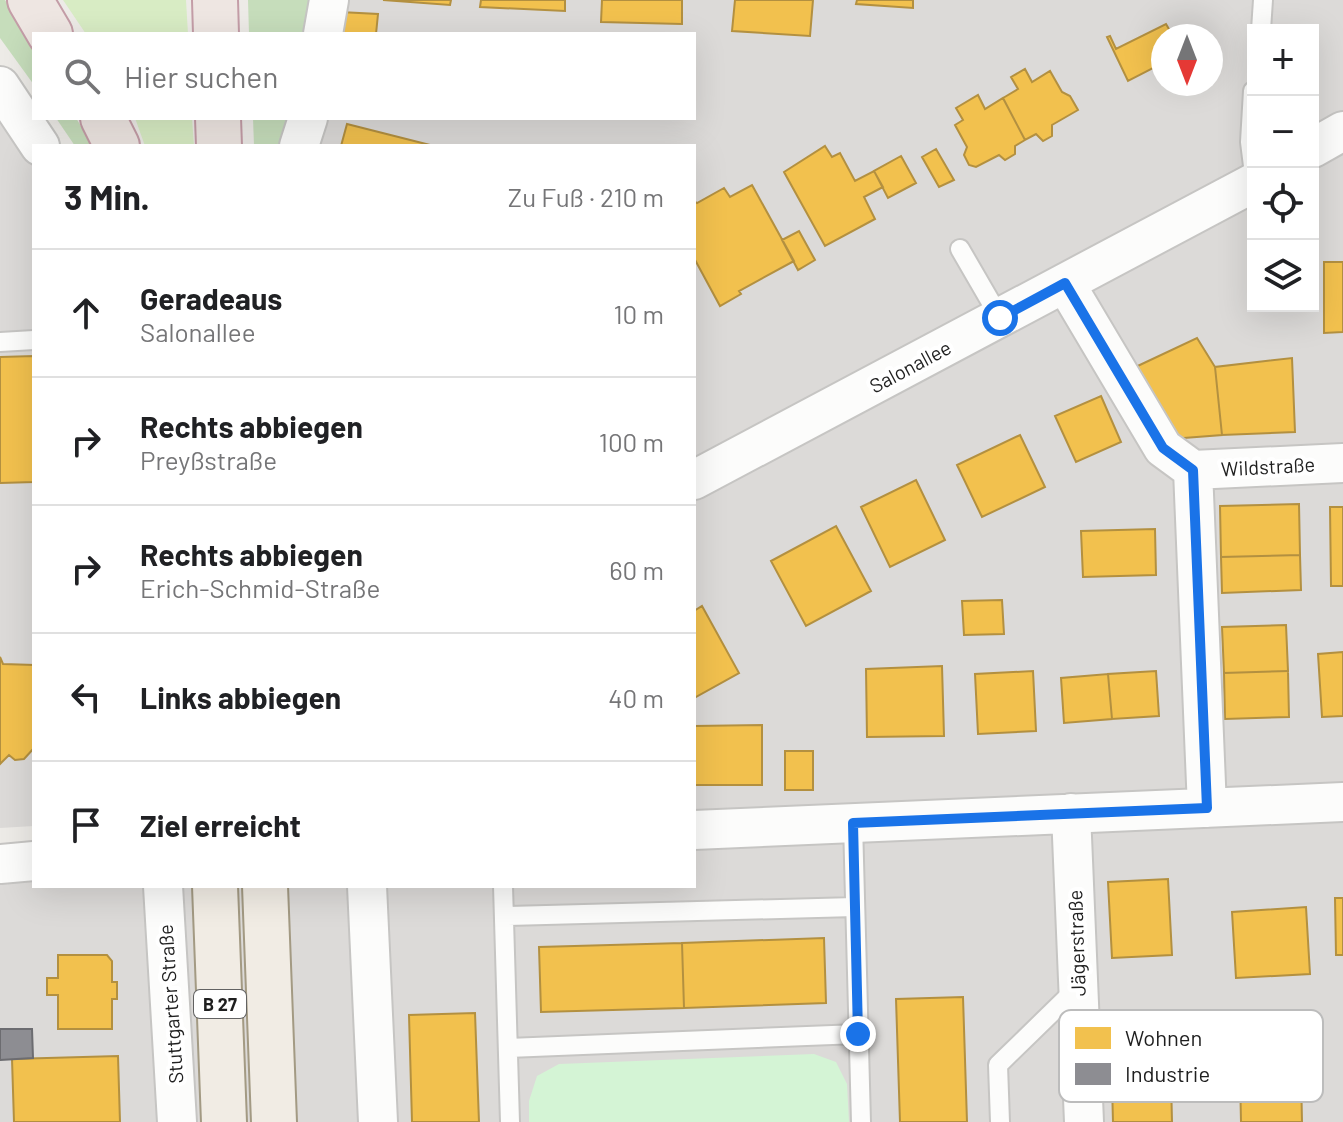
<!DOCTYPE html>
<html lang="de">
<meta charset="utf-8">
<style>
body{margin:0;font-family:Barlow,sans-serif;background:#f2f2f2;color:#202124}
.controls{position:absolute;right:24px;top:24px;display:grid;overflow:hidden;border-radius:0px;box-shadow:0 8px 32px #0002}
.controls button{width:72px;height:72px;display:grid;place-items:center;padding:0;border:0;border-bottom:2px solid #e0e0e0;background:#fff;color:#202124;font:40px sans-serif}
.compass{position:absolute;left:1151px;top:24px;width:72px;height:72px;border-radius:50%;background:#fff;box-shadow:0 8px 32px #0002;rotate:180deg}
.stop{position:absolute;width:24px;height:24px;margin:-18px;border:6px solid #1a73e8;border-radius:50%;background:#fff}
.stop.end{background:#1a73e8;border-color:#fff;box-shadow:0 2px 8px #0008}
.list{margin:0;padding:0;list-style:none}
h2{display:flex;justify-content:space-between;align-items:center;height:104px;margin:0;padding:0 32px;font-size:34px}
h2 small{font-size:26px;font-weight:400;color:#757577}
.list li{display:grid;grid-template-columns:52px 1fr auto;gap:24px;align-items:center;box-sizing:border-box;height:128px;padding:0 32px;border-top:2px solid #e0e0e0}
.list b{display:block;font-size:30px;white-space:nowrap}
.list p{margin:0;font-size:26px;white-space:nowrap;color:#757577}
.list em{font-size:26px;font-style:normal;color:#757577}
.icon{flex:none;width:44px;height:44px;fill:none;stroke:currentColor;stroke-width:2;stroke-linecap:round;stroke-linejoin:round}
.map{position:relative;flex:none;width:1343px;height:1122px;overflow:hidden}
.search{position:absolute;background:#fff;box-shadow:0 8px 32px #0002;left:32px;top:32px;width:664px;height:88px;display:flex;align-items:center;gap:20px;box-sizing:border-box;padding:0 28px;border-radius:0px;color:#757577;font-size:30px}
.panel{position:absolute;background:#fff;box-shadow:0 8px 32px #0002;left:32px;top:144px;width:664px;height:744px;border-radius:0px}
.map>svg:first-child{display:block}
.residential{fill:#dcdad8;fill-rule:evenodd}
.grass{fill:#d8ecc4}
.forest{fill:#c6ddbb}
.park{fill:#d4f4d5}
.homes{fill:#f2c14e;stroke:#b39040;stroke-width:2}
.industry{fill:#8d8d92;stroke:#6c6c70;stroke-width:2}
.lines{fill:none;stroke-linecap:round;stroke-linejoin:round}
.service-casing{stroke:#c6c5c3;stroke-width:22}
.minor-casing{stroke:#c6c5c3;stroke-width:42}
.primary-casing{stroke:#a39a83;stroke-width:48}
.trunk-casing{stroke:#c49da7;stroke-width:48}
.service{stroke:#fcfcfb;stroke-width:18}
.minor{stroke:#fcfcfb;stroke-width:38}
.primary{stroke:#f1ece4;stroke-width:44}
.trunk{stroke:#eee6e2;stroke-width:44}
.route{stroke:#1a73e8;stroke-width:10}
.labels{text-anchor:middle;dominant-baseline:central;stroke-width:8;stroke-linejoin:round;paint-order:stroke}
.shield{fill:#fff;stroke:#626262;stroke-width:2}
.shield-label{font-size:18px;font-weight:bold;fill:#1f1f1f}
.street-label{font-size:20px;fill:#1f1f1f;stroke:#fff}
.key{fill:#fff;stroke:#bcbcbc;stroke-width:2}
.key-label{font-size:22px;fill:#1f1f1f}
</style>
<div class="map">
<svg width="1343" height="1122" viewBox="0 0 1343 1122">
<rect width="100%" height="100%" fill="#edebe7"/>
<path class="residential" d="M316,0H1343V1122H0V864L34,861V886H694V146H283L290,118H694V34H309ZM1253,30H1313V306H1253ZM1163,36H1211V84H1163Z
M0,86L34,146V826L0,828Z"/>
<path class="grass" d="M63,0H186L188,34H86Z
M135,118H192L194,146H145Z"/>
<path class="forest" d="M0,0H5L34,48V85L0,38Z
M248,0H316L309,34H249Z
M56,118H76L93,146H75Z
M253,118H290L283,146H254Z"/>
<path class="park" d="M814,1054L836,1062L847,1084L849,1122H529V1101L537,1076L559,1064Z"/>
<path class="homes" d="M383,0H451L450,5Z
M481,0H565V11L480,7Z
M602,0H682V24L601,22Z
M735,0H813L810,36L732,31Z
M857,0H913V8L856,4Z
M340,12L378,14L376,34H339Z
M1166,24L1173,36H1163V63L1128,81L1107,37L1110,36L1116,49Z
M1025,69L1032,82L1050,71L1062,92L1070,96L1078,110L1052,125V136L1043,141L1036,134L1025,140L1003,98L1018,89L1011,77Z
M978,95L985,109L1003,98L1025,140L1015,146V154L1005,160L999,155L976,167L969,165L964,155L967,147L955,125L963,120L956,108Z
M347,124L434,146H341Z
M825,146L832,157L840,153L855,181L874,171L883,187L864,197L875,219L825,246L784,172Z
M936,149L954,180L939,187L922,157Z
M901,156L916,183L888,198L874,171Z
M752,185L794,261L739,291L741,294L720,306L694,258V201L697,203L724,188L730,197Z
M799,231L815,260L798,270L782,240Z
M1324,262H1343V332L1324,333Z
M1197,338L1215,367L1222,435L1171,439L1127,371Z
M34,356V482L0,483V357Z
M1292,358L1295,432L1222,435L1215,367Z
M1101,396L1121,442L1076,462L1055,416Z
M1020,435L1045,487L982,517L957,465Z
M916,480L945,540L890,567L861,507Z
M1299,504L1300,555L1221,557L1220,506Z
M1330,507H1343V586H1331Z
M836,526L871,591L806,626L771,561Z
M1155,529L1156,575L1083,577L1081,531Z
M1300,555L1301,590L1222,593L1221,557Z
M1002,600L1004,634L964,635L962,601Z
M702,606L739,673L694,698V611Z
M1286,625L1288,671L1224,673L1222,627Z
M1343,652V716L1322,717L1318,654Z
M0,657L3,664L34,665V748L24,759L15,760L9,755L0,764Z
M942,666L944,736L867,737L866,669Z
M1033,671L1036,731L978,734L975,674Z
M1156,671L1159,716L1112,719L1108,674Z
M1288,671L1289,717L1225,719L1224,673Z
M1108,674L1112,719L1064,723L1061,678Z
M762,725V785H695L694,726Z
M785,751H813V790H785Z
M1168,879L1172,955L1112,958L1108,882Z
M1335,898H1343V955H1336Z
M1306,907L1310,974L1236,978L1232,912Z
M824,938L826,1003L684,1008L682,943Z
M682,943L684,1008L541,1012L539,947Z
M58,955H107L112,961V982H117V999H112V1029H58V995H47V978H58Z
M963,997L967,1122H900L896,999Z
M475,1013L479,1122H412L409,1015Z
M118,1056L120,1122H14L12,1059Z
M1301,1074L1302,1122H1241L1240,1075Z
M1171,1079L1172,1122H1113L1112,1084Z"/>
<path class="industry" d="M0,1029H32L33,1058L0,1060Z"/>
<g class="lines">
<defs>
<path id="service" d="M1261,30L1263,0
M1253,91L1250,142L1253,166
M960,249L1000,318
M0,342L34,340
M853,823L861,1122
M503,886L510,1122
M504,916L855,907
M508,1048L858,1034
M1000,1122L998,1065L1076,989"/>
<path id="minor" d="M323,34L329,0
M0,86L40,146
M299,146L308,118
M1313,148L1343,131
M1065,283L1163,448L1193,470L1207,808
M1193,470L1343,463
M694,480L1253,183
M1071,813L1084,1122
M694,830L1343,802
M0,864L34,861
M163,886L177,1122
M367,886L378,1122"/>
<path id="primary" d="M215,886L224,1122
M265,886L274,1122"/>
<path id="trunk" d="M30,0L50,34
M215,0L216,34
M103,118L117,146
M218,118L219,146"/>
</defs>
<use href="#service" class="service-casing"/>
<use href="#minor" class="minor-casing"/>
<use href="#primary" class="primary-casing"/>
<use href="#trunk" class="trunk-casing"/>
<use href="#service" class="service"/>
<use href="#minor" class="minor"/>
<use href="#primary" class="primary"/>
<use href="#trunk" class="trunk"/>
</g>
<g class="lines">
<path class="route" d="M858,1034L853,823L1207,808L1193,470L1163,448L1065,283L1000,318"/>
</g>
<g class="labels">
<rect class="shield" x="194" y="990" width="52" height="28" rx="6"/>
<g class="shield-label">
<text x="220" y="1004">B 27</text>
</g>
<g class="street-label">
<text transform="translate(910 366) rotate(-28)">Salonallee</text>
<text transform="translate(1268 466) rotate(-3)">Wildstraße</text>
<text transform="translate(1076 943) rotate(-92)">Jägerstraße</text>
<text transform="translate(170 1004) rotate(-94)">Stuttgarter Straße</text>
</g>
</g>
<rect x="1059" y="1010" width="264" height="92" rx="12" class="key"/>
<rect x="1075" y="1027" width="36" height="22" fill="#f2c14e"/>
<rect x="1075" y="1063" width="36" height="22" fill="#8d8d92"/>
<g class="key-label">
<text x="1125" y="1046">Wohnen</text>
<text x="1125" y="1082">Industrie</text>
</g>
</svg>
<div class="controls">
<button>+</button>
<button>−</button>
<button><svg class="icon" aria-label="locate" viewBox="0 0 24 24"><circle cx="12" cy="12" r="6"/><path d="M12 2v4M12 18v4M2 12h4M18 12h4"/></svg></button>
<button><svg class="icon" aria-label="layers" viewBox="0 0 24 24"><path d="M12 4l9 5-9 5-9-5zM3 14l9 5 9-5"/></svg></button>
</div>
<svg class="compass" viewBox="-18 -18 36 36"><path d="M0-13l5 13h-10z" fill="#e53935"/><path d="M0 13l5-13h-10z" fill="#757577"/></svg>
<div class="stop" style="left:1000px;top:318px"></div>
<div class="stop end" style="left:858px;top:1034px"></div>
<div class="search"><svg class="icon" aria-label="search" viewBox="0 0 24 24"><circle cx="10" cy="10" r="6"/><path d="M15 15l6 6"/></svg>Hier suchen</div>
<section class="panel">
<h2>3 Min.<small>Zu Fuß · 210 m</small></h2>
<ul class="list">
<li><svg class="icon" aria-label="ahead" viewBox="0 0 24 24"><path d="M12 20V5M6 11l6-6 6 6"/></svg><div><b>Geradeaus</b><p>Salonallee</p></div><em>10 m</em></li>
<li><svg class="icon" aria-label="right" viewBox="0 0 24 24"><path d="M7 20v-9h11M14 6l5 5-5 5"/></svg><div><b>Rechts abbiegen</b><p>Preyßstraße</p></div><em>100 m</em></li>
<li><svg class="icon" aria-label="right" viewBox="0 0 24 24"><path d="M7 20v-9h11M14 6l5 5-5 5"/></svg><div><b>Rechts abbiegen</b><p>Erich-Schmid-Straße</p></div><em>60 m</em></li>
<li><svg class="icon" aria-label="left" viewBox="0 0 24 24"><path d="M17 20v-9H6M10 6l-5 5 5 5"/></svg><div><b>Links abbiegen</b></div><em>40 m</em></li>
<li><svg class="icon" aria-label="arrive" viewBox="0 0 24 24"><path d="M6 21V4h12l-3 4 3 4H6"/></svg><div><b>Ziel erreicht</b></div></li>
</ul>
</section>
</div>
